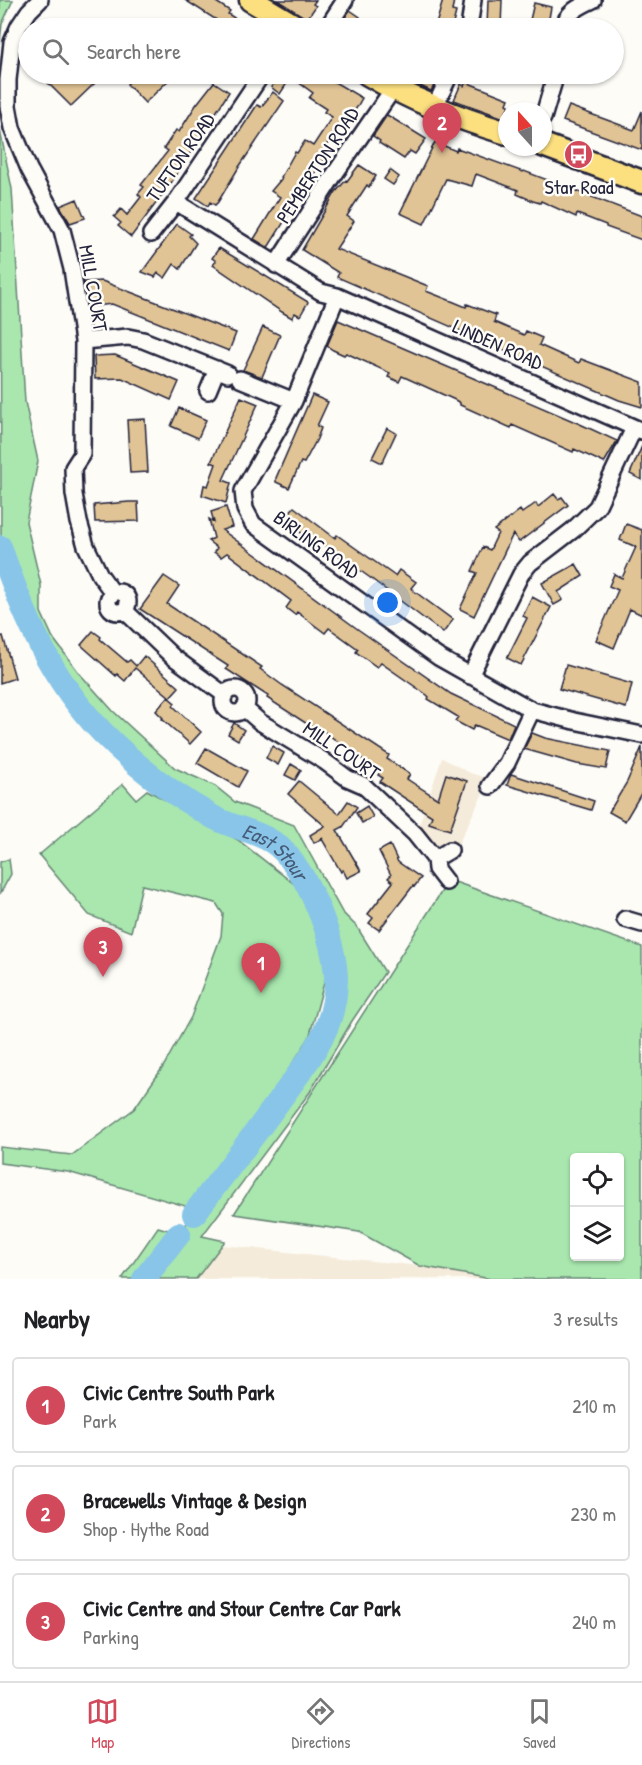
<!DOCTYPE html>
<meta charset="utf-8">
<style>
body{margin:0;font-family:"Patrick Hand",sans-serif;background:#f6f6f6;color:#202124}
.controls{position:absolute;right:18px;bottom:18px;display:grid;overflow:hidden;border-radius:6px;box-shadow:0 2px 4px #0004}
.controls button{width:54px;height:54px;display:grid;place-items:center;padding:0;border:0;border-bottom:2px solid #e0e0e0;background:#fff;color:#202124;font:30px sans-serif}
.compass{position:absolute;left:498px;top:102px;width:54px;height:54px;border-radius:50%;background:#fff;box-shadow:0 2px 4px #0004;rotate:339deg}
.you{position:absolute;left:388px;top:603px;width:21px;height:21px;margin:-15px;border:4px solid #fff;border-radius:50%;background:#1a73e8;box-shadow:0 0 0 9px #1a73e833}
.badge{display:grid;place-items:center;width:39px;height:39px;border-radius:50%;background:#d1495b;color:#fff;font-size:20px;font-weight:700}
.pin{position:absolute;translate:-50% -50px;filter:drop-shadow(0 2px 3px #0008)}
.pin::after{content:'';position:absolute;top:32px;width:21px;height:18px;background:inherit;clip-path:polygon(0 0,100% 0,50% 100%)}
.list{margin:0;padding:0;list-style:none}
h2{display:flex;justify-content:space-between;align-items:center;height:78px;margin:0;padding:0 24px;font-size:26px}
h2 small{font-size:20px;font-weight:400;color:#757577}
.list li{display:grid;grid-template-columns:39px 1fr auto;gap:18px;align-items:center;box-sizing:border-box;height:96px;margin:0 12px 12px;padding:0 12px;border:2px solid #e0e0e0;border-radius:6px}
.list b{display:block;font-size:22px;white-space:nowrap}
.list p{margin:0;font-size:20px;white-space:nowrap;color:#757577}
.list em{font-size:20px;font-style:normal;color:#757577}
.icon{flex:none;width:33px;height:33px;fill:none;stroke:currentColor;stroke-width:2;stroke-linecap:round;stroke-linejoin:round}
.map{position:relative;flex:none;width:642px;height:1279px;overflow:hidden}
.search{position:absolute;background:#fff;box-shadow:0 2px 4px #0004;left:18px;right:18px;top:18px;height:66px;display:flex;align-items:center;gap:15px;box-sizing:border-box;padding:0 21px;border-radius:33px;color:#757577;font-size:22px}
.sheet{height:402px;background:#fff}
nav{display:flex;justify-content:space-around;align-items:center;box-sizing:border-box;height:84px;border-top:2px solid #e0e0e0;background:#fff;font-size:16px;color:#757577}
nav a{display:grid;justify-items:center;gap:3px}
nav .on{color:#d1495b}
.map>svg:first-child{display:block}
.built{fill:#f5ebda}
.green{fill:#a9e7ae;stroke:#668474;stroke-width:1.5;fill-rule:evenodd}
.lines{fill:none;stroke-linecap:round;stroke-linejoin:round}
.river{stroke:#88c5e8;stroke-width:24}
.building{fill:#e1c495;stroke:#22223b;stroke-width:1.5}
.minor-casing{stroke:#22223b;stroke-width:20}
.primary-casing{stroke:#22223b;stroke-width:27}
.minor{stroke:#fdfcf7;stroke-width:15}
.primary{stroke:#fce080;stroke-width:22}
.labels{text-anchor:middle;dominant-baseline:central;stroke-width:5;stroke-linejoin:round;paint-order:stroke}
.street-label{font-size:20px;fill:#22223b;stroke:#fdfcf7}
.poi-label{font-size:20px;fill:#22223b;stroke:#fdfcf7}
.water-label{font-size:21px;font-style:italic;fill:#465b78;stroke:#fdfcf7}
</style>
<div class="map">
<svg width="642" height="1279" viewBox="0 0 642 1279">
<rect width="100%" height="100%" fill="#fdfcf7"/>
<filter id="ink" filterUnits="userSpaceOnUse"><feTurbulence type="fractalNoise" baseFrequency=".0167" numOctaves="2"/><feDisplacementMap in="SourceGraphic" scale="12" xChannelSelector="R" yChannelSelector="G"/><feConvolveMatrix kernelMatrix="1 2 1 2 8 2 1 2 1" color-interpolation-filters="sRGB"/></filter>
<g filter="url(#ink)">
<path class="built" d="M442,758L470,773L490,779L453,855L429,840L419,825Z
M222,1245L420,1266L491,1279H196Z"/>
<path class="green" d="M0,0H13L2,24L0,42Z
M0,130L12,189L25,402L38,461L26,522L41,585V612L53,638L80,674L113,711L175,768L215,786L235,802L294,825L342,912L357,927L385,972L352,1021L310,1092L202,1236L225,1241L196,1279H147L327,1026L335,973L309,890L267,839L214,818L161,782L101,731L44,653L1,551Z
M123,784L136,799L147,790L238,840L298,887L317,922L328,968L309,1038L263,1109L192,1208L68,1172L0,1163V1147L72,1155L134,1109L163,1067L191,1017L221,936L223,914L216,903L142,885L131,932L89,915L39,855Z
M9,859L11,874L0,894V862Z
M449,880L642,947V1279H491L420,1266L359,1232L234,1214ZM574,1158H620V1256H574Z
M158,1227L175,1232L141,1279H122Z"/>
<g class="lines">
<g class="river">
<path id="s1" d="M0,547C23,614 51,680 102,732C134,765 172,794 213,817C232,828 262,832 278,846C308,872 334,938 336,977C336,992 333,1011 327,1026C316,1052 298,1075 281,1098C253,1137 223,1175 194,1214"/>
<path d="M144,1279L179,1234"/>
</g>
</g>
<path class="building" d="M185,0H213L230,11L228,14L250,28H229Z
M277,0H316L313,4L316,6L307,19Z
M443,0H454L452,11L456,12L452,28H435Z
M488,0H502L501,28H487Z
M534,3L551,7L548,24L530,20Z
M350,10L360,17L352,28H338Z
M39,74H87L96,82L71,106Z
M138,74H175L145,103L127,84Z
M281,74H321L362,98L353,114L349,112L322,152L326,155L269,246L267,247L254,239L280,197L271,191L282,178L281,177L295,152L297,153L305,141L313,146L332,117L324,112L326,109L309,98L313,93L291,77L280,94L271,87Z
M395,74H440L431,91Z
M214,82L229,92L171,183L131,237L118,226L121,223L114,217L121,209L127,215L141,197L138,194L144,187L141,185L168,151L164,148L176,130L179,132L196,105Z
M466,82L509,99L507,104L509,105L504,118L454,100L461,84L464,86Z
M273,92L284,101L239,167L218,202L215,205L210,202L208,206L196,198L257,105L261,107Z
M569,106L634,130L642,111V150L563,121Z
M387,115L426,139L415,154L410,151L404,159L379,143L380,141L373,136Z
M435,142L456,151L457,148L523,172L524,171L642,216V240L606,227V225L588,218L577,214L576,217L541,201L540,203L533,201L517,194L518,190L476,174L472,186L446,179L424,224L400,213Z
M359,165L376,176L369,187L367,185L354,205L347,216L354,221L336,249L428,286L426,291L454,302L466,307L467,304L496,315L494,322L524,335L526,331L542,338L539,345L579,363L581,359L642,382V407L619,400L337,277L339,273L302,250L335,193L346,180L347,181Z
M390,170L399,177L393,185L384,179Z
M77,199L85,218L70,223L60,206Z
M177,224L191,234L189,236L196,243L180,269L174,264L165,278L158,273L155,277L142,272Z
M219,248L308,302L300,316L295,313L292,318L282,312L213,265L216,261L212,258Z
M102,281L236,333L229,351L112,304L88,307L84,282Z
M338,320L580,424L617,441L604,463L574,449L573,452L512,425L511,428L460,405V403L455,400L402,376L399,382L393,379L388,377L390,373L346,353L344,355L333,350L327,346Z
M263,327L280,335L262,377L243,370Z
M115,355L179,382L171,400L122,378L95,379L94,356Z
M312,395L328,402L317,426L321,428L317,439L304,463L301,462L289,488L276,482V478Z
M241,397L258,404L223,480L231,483L226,503L202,495L204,485L208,486L216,464L211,462Z
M179,408L206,420L198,438L171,426Z
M145,419L148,472L130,473L127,420Z
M387,428L396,433L382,463L372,458Z
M642,446V480L630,474Z
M554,494L558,499L562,497L568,505L519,542L513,534L474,616L460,609L477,573L472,571L483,547L490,550L498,533L494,530L520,510L522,513L536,503L538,507Z
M129,502H138L139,521L95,522L94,505Z
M226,507L232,527L222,530L359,630L451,694L514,724L508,739L475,725L472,730L455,721L458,717L428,699L429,697L427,695L381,663L377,667L356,652L358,649L329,628L325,633L297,612L295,615L286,608L291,601L227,553L221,557L214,552L217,548L208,541L214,538L209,519L214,522L211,512Z
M294,507L335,538L337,535L395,576L399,570L416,582L411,588L414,591L453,620L443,633L369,577L317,540L315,544L284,519Z
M626,524L642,530V615L630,609L614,648L596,640L618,590L609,586L614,574L622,578L636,547L620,540Z
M576,564L583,576L558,592L563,600L554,605L542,583Z
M164,576L179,586L167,604L262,667L260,669L282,685L389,755L387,759L410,774L407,779L416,785L438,799L446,774L467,781L450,830L429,823L432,816L380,782L383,778L378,775L380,772L323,731L321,733L267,698L268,696L226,669L228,666L140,609Z
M532,597L551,607L521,665L507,658L527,618L523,616Z
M93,631L101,637L100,639L127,662L130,660L136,666L144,656L179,687L170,697L135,668L125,681L117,674L116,676L81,645Z
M3,636L15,678L0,683V637Z
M566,665L632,684L626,708L559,689Z
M168,697L175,703L173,706L201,732L190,744L162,719L163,718L156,711Z
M234,723L244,730L238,740L228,734Z
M532,733L545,738L610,751L606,769L577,764L524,749Z
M272,746L284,753L278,765L266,758Z
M642,747V792L625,821L609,812L627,782Z
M206,748L247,771L238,787L197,763Z
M291,764L301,770L295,780L285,775Z
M511,774L594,801L591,810L507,785Z
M299,781L339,814L348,801L357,807L343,827L337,830L361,871L347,878L343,870L341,872L322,839L323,838L314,843L310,835L325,826L288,794Z
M367,806L373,817L362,823L356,813Z
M390,845L398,862L421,878L414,887L413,886L379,930L369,923L373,918L368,914L393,882L388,878L391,875L379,851Z"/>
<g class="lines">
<defs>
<path id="minor" d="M40,0L29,11L19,26L12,42L8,80V106L12,128L29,169L62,230L72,269L83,341L82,454L73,468L74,494L79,522L86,546L100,575L113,593
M327,28L345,0
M469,28L473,0
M564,28C565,13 580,6 593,0
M434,109L450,74
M543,118L556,74
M176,202L321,292L337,296L642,431
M151,234L176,202L262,74
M276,265L334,175L393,89
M337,296L294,401L243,491L245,509L253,524L438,657L532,710L574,721L642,735
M83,341L128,337L143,340L228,374
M240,379L294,401
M208,391L217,369
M108 602a10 10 0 1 1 20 0a10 10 0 1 1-20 0Z
M124,610L173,657L225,695
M470,676L521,574L530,563L573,530L597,507L634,428
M223 701a12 12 0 1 1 24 0a12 12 0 1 1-24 0Z
M244,708L260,722L324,761L347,778L363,785L415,834L435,859L436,869L446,882
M490,786L507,763L532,710
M435,859L450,850
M625,919L642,924"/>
<path id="primary" d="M251,0L298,28
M368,74C413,101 457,118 507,133
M543,145L642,182"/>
</defs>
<use href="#minor" class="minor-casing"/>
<use href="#primary" class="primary-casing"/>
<use href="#minor" class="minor"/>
<use href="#primary" class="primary"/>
</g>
</g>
<defs>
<symbol id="bus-disc" viewBox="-11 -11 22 22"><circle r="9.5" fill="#d1495b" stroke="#fdfcf7"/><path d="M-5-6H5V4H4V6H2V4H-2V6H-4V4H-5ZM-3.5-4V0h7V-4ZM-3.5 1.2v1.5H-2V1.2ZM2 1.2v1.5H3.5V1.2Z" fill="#fff"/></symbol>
</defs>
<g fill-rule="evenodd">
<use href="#bus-disc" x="562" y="138" width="33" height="33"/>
</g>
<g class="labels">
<g class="street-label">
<text transform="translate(180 157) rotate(-55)">TUFTON ROAD</text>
<text transform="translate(317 165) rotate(-57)">PEMBERTON ROAD</text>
<text transform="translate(94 288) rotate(80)">MILL COURT</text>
<text transform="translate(498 344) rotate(24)">LINDEN ROAD</text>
<text transform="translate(317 544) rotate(36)">BIRLING ROAD</text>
<text transform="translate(342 750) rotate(34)">MILL COURT</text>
</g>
<g class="poi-label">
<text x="579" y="186">Star Road</text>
</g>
<g class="water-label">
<text stroke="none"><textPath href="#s1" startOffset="426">East Stour</textPath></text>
</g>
</g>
</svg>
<div class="controls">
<button><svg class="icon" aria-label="locate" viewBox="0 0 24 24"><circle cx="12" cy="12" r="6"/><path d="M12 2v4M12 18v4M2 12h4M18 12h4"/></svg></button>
<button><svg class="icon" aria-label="layers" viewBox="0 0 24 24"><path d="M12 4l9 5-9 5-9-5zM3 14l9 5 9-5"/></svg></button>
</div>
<svg class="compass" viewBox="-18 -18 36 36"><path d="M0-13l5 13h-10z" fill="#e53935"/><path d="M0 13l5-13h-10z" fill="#757577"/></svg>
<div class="you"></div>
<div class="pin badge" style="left:261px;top:993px">1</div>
<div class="pin badge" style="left:442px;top:153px">2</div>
<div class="pin badge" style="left:103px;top:977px">3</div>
<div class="search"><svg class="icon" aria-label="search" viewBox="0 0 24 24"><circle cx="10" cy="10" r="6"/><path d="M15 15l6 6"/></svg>Search here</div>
</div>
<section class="sheet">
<h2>Nearby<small>3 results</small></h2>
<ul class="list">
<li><span class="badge">1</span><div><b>Civic Centre South Park</b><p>Park</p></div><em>210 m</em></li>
<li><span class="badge">2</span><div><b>Bracewells Vintage &amp; Design</b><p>Shop · Hythe Road</p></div><em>230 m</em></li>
<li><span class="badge">3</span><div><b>Civic Centre and Stour Centre Car Park</b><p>Parking</p></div><em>240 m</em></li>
</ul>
</section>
<nav>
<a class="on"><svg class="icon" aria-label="map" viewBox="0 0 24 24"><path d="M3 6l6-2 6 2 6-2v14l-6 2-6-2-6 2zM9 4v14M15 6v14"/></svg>Map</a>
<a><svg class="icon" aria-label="directions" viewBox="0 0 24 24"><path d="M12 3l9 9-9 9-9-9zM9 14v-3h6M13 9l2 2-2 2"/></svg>Directions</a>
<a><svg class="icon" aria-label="saved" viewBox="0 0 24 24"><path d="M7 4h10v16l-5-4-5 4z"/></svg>Saved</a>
</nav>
